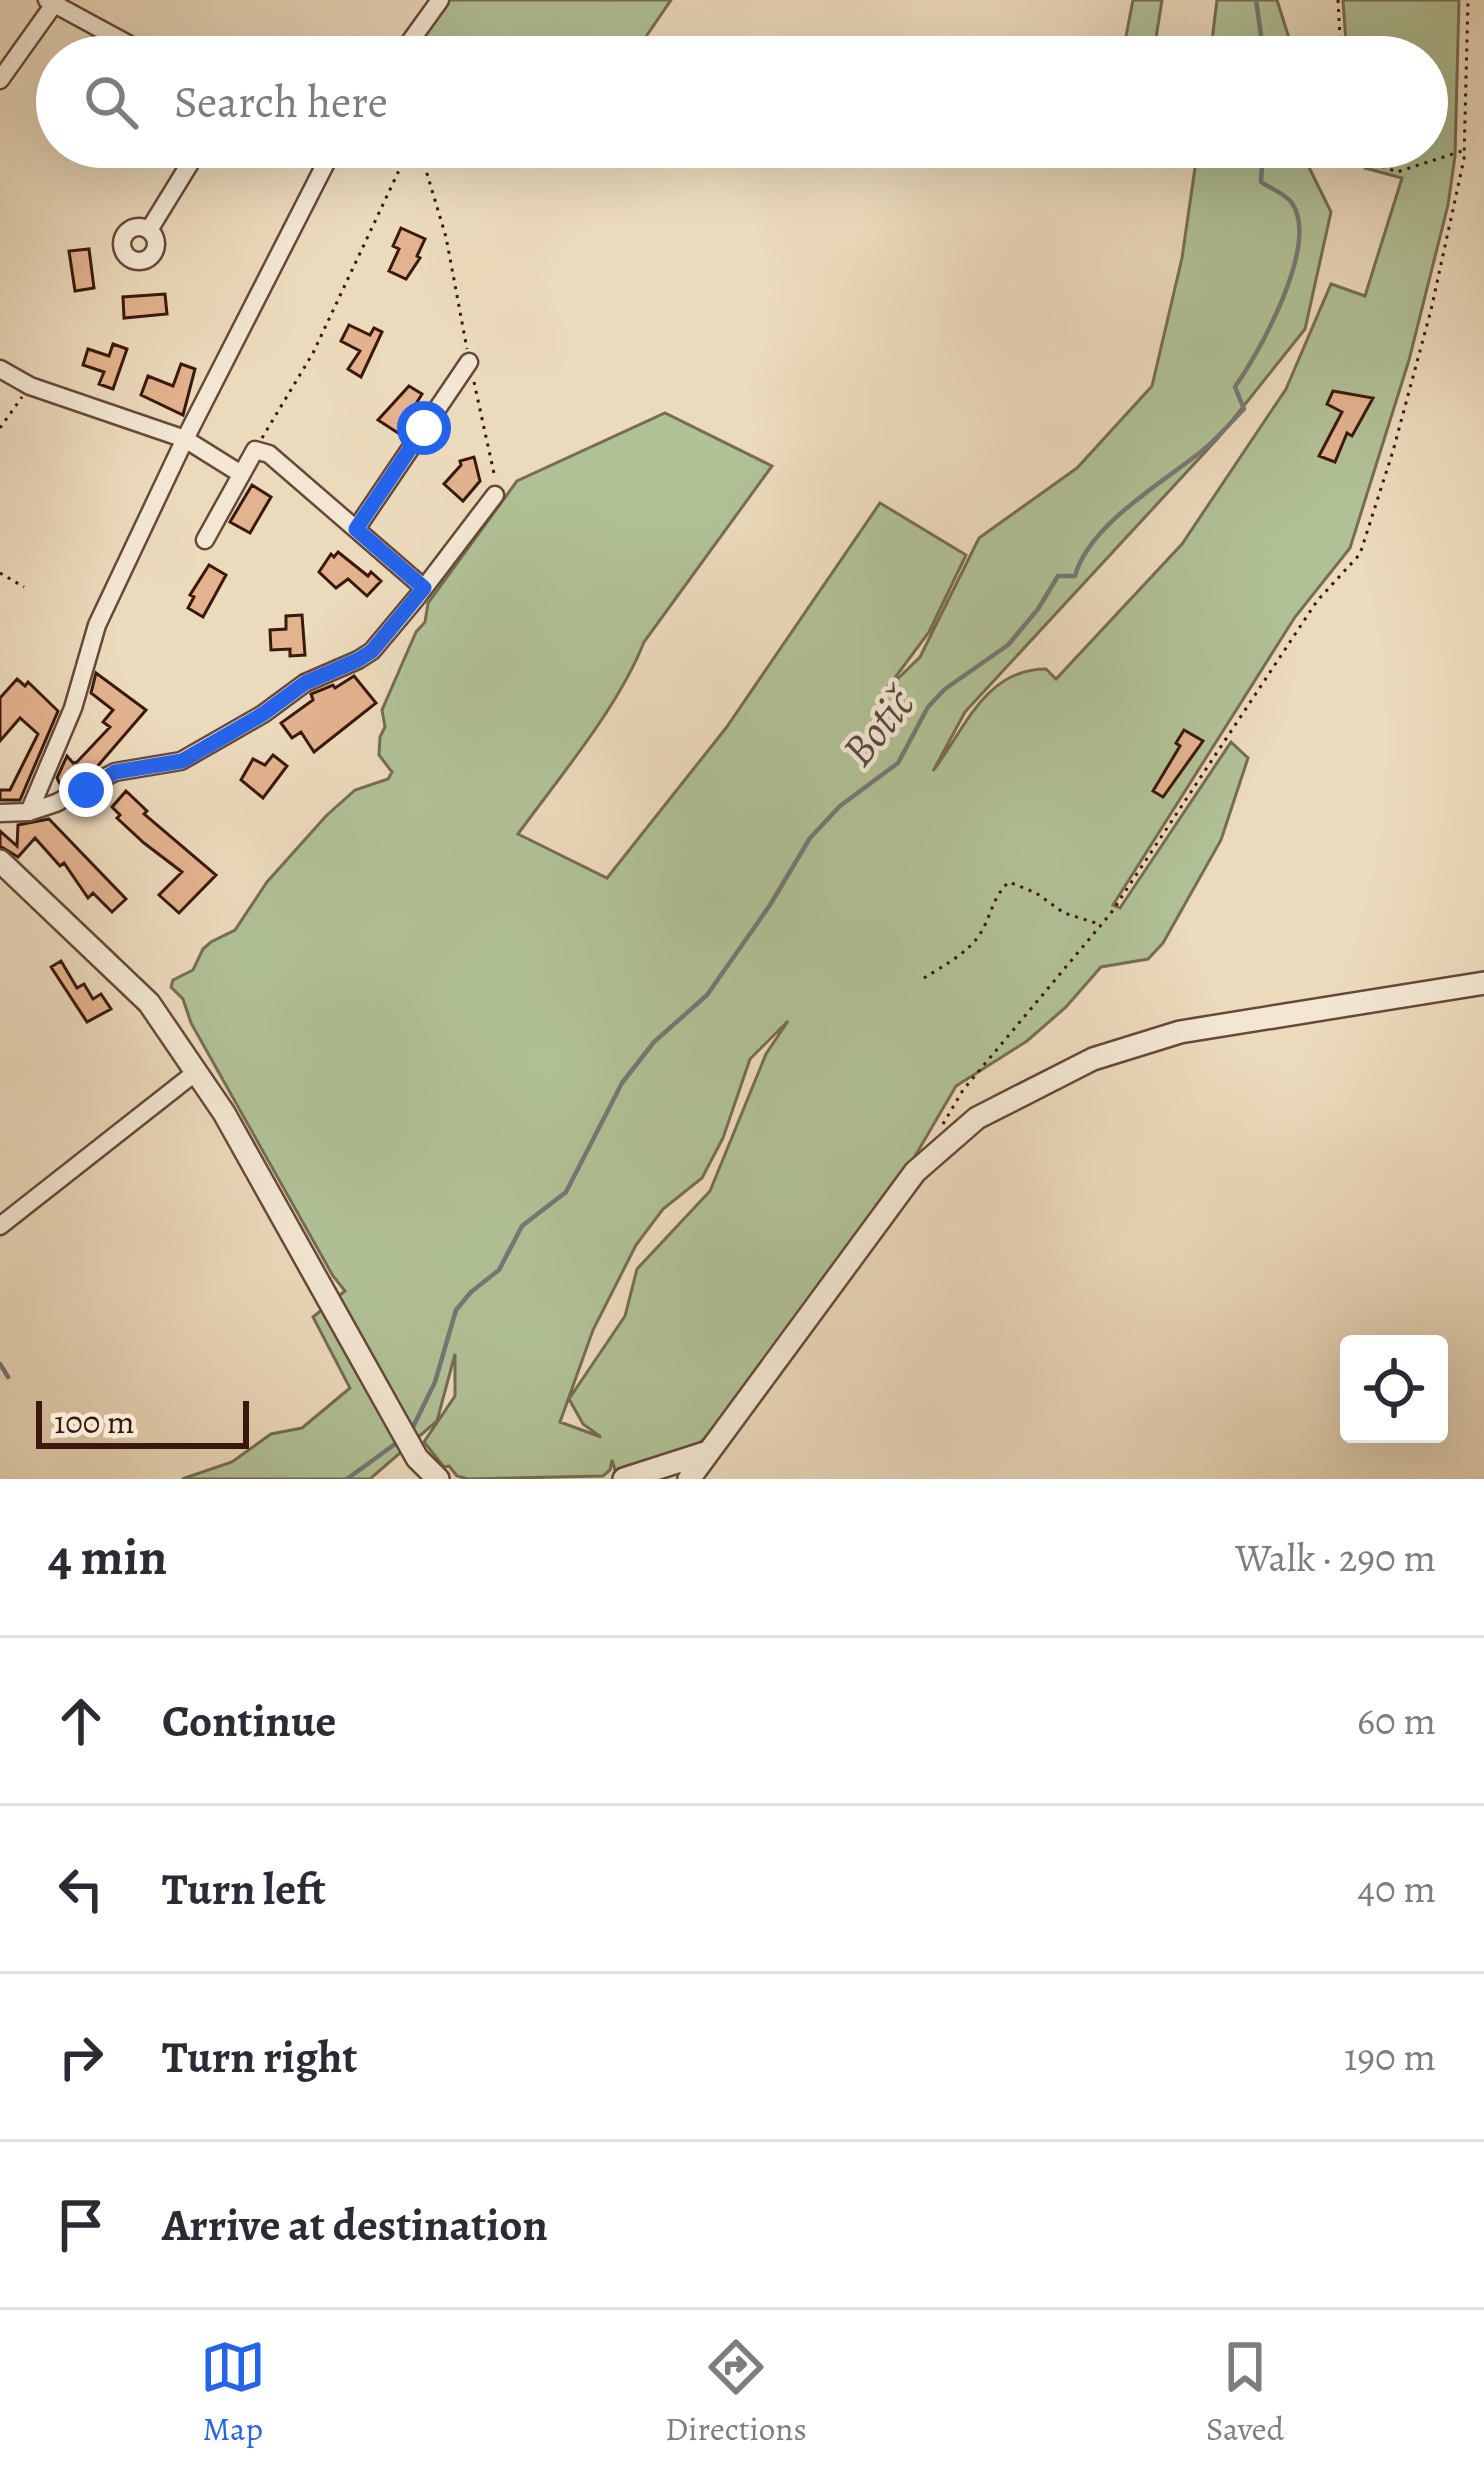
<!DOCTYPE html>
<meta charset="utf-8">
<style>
body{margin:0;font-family:Alegreya,serif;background:#f7f7f7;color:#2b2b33}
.controls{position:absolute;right:36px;bottom:36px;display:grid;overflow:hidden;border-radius:12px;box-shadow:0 12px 48px #0002}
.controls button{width:108px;height:108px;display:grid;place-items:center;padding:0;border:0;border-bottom:3px solid #e1e1e2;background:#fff;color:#2b2b33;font:60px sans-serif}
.scale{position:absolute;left:36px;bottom:30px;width:213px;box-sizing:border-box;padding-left:12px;border:6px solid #3a190d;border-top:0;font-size:33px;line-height:42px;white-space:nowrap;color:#3a190d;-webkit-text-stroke:9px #f3e7d3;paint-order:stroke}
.stop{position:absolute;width:36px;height:36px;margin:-27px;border:9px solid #2563eb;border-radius:50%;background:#fff}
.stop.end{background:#2563eb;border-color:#fff;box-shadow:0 3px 12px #0008}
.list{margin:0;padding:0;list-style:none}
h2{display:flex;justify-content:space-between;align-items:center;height:156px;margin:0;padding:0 48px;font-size:51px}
h2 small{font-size:39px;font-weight:400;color:#7c7c81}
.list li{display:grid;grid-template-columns:78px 1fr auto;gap:36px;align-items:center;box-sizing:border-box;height:168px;padding:0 48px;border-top:3px solid #e1e1e2}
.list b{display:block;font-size:45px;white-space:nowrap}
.list em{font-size:39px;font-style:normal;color:#7c7c81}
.icon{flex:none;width:66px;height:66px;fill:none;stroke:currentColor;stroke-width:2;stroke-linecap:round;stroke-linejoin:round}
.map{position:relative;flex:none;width:1484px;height:1479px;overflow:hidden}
.search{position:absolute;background:#fff;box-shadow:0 12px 48px #0002;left:36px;right:36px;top:36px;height:132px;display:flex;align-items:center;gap:30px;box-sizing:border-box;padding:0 42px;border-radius:66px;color:#7c7c81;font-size:45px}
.sheet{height:828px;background:#fff}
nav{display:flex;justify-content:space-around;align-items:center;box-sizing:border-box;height:168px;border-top:3px solid #e1e1e2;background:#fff;font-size:33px;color:#7c7c81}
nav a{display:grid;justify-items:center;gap:6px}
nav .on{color:#2563eb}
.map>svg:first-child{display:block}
.green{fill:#b1c196;stroke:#766d52;stroke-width:3;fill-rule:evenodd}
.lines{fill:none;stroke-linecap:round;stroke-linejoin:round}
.stream{stroke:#757875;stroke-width:4.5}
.building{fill:#e3b38f;stroke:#3a190d;stroke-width:3}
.minor-casing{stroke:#664939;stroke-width:21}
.tertiary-casing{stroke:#664939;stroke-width:26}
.path{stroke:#3a190d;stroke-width:3;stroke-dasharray:3 6;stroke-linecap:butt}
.minor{stroke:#f3e7d3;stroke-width:16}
.tertiary{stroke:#f3e7d3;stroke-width:21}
.route{stroke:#2563eb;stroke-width:15}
.labels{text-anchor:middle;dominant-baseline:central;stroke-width:9;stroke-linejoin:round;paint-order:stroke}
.water-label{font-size:45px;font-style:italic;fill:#574941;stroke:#f3e7d3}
</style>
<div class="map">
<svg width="1484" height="1479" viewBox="0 0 1484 1479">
<rect width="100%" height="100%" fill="#ecdabc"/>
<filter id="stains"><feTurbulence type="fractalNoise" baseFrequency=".00167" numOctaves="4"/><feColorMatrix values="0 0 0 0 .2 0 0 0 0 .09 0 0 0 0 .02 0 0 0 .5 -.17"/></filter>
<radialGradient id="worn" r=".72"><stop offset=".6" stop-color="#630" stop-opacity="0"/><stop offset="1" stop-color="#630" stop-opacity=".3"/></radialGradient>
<path class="green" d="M443,0H671L645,38L619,57H412Z
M1133,0H1162L1153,57H1122Z
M1217,0H1277L1295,57H1210Z
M1343,0H1459L1455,156L1448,205L1409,360L1350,548L1295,617L1113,905L1120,908L1231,742L1248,758L1221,840L1163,943L1148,959L1101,967L1066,1007L1027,1041L956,1086L904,1175L725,1417L699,1444L615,1470L612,1460L610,1470L603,1476L468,1479L457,1476L449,1466L444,1467L424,1442L455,1396V1354L437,1421L370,1479H182L232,1462L271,1434L302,1428L350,1388L313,1317L345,1291L333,1276L191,1023L183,999L171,987L173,980L193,970L203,949L211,942L235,930L267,882L326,816L355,790L388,779L392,772L379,755L380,737L385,727L382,710L416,632L425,622L428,603L517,481L665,413L772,466L644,642C618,708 560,776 518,834L607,878L726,728L880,503L966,555L929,632L885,691L920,657L979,538L1077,468L1152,386L1182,258L1198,147H1299L1331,212L1305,329L1219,437L965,712L933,771C965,729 985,669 1046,669L1056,679L1182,544L1286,389L1331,284L1365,296L1402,178L1365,168L1362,147H1427V57H1347ZM788,1021L766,1054L710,1191L637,1269L625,1316L569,1399L583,1424L601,1437L560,1422L593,1330L636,1245L663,1209L702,1178L723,1138L750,1059Z"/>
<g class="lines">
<path class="stream" d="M1256,0L1263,49L1270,57
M0,1364L8,1377
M412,1429L435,1382L456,1310L471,1292L499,1270L522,1226L566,1192L622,1083L654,1042L707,995L770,905L810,838L840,806L898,763L928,707L945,689L1008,645L1038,609L1058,576H1075C1089,524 1164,482 1203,450C1218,438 1231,422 1244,409L1235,387C1260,350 1320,245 1292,203C1286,194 1270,188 1261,182L1263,147
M347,1479L395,1444"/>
</g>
<path class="building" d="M401,228L425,239L417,256L420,258L406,279L389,271L399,249L393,246Z
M89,249L94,288L75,291L69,251Z
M165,294L167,314L124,318L123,297Z
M349,325L370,335L374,328L382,332L361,377L348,369L360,351L341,341Z
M113,344L127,349L113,389L99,384L104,372L83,365L88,349L109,356Z
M181,364L195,369L183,415L141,395L148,376L173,386Z
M409,386L422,394L398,433L378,420Z
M1333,391L1373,398L1352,436L1347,433L1335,462L1319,456L1342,412L1327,404Z
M474,457L480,481L463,501L444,484L461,465L460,461Z
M252,485L271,497L250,533L230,522Z
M338,552L368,576L371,572L381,581L367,596L348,579L336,588L319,572L331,554L334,557Z
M209,565L226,575L203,617L188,608L194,597L190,595Z
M302,615L305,655L290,656V649L271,650L270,630L286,629V616Z
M96,673L146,710L96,768L61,786L57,778L67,756L73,763L77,762L110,727L103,722L113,710L91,693Z
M354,676L376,703L314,752L301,732L292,738L281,723L313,700L311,694L333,685L335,688Z
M17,679L25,686L28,682L58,711L20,800H0V790H10L38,734L20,718L0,741V698Z
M1184,730L1203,741L1163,797L1153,791L1180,746L1176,743Z
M273,755L287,766L263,798L241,780L253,759L265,765Z
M126,791L147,811L144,814L216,875L179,913L159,895L182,872L144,843L117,818L120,815L112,807Z
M49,819L126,899L112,912L93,893L88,898L64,863L60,866L35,838L18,857L0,846V831L17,846L18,825Z
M61,961L77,988L84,984L93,999L101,994L111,1009L87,1022L51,967Z"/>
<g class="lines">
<defs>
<path id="minor" d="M47,0L152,57
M399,57L440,0
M0,80L57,0
M122 244a17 17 0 1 1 34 0a17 17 0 1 1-34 0Z
M149,230L200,147
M0,369L30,386L185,439L241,474
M356,529L469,362
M205,540L255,450L269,454L424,588
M29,812L73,708L97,625L185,439L334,147
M0,813L29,812L56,803L115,772L181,761L263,714L305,683L358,660L372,651L418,596L495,495
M0,1226L196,1072"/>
<path id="tertiary" d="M0,861L149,1003L224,1113L417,1458L438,1479
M624,1479L708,1452
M689,1479L915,1172L977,1118L1093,1059L1180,1032L1484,983"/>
</defs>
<use href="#minor" class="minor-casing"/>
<use href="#tertiary" class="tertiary-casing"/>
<path class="path" d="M1338,0L1341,57
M419,147L446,237L467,349
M1355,147L1358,157L1397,172L1462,151
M474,382L495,478
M0,428L22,397
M262,438L313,353L410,147
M0,573L24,587
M924,978C943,966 968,953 980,934C992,915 992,897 1009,882L1036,893L1064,913L1099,924
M943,1124L963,1090L1111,913L1317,601L1360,554L1393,451L1431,310L1464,159L1468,0"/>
<use href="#minor" class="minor"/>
<use href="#tertiary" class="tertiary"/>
</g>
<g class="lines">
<path class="route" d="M86,790L115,772L182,761L263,714L305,683L358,660L372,651L424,588L356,529L424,428"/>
</g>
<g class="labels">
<g class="water-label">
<text transform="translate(878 727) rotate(-51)">Botič</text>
</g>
</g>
<rect width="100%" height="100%" filter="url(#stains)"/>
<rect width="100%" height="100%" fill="url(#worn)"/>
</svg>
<div class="controls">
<button><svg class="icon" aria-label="locate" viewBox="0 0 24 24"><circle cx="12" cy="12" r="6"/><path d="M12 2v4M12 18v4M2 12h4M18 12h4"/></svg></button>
</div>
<div class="scale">100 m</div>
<div class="stop" style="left:424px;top:428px"></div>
<div class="stop end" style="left:86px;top:790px"></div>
<div class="search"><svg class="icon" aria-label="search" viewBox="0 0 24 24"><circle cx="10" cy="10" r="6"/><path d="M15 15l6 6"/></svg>Search here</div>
</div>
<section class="sheet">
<h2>4 min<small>Walk · 290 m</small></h2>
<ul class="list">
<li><svg class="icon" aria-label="ahead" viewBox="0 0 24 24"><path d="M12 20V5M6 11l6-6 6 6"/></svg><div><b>Continue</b></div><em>60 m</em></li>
<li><svg class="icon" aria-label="left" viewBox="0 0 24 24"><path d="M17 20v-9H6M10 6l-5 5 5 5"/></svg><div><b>Turn left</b></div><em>40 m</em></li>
<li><svg class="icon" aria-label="right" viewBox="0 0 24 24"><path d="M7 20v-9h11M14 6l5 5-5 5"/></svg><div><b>Turn right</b></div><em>190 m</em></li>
<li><svg class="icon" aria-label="arrive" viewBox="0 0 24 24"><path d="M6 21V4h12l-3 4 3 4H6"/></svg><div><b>Arrive at destination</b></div></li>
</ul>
</section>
<nav>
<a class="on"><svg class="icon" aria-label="map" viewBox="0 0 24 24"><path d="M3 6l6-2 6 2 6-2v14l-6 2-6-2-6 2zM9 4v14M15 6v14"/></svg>Map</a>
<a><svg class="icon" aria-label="directions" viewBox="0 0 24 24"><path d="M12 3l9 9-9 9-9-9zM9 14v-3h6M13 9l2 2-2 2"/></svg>Directions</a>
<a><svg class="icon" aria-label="saved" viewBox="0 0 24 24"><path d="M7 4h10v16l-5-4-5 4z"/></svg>Saved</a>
</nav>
